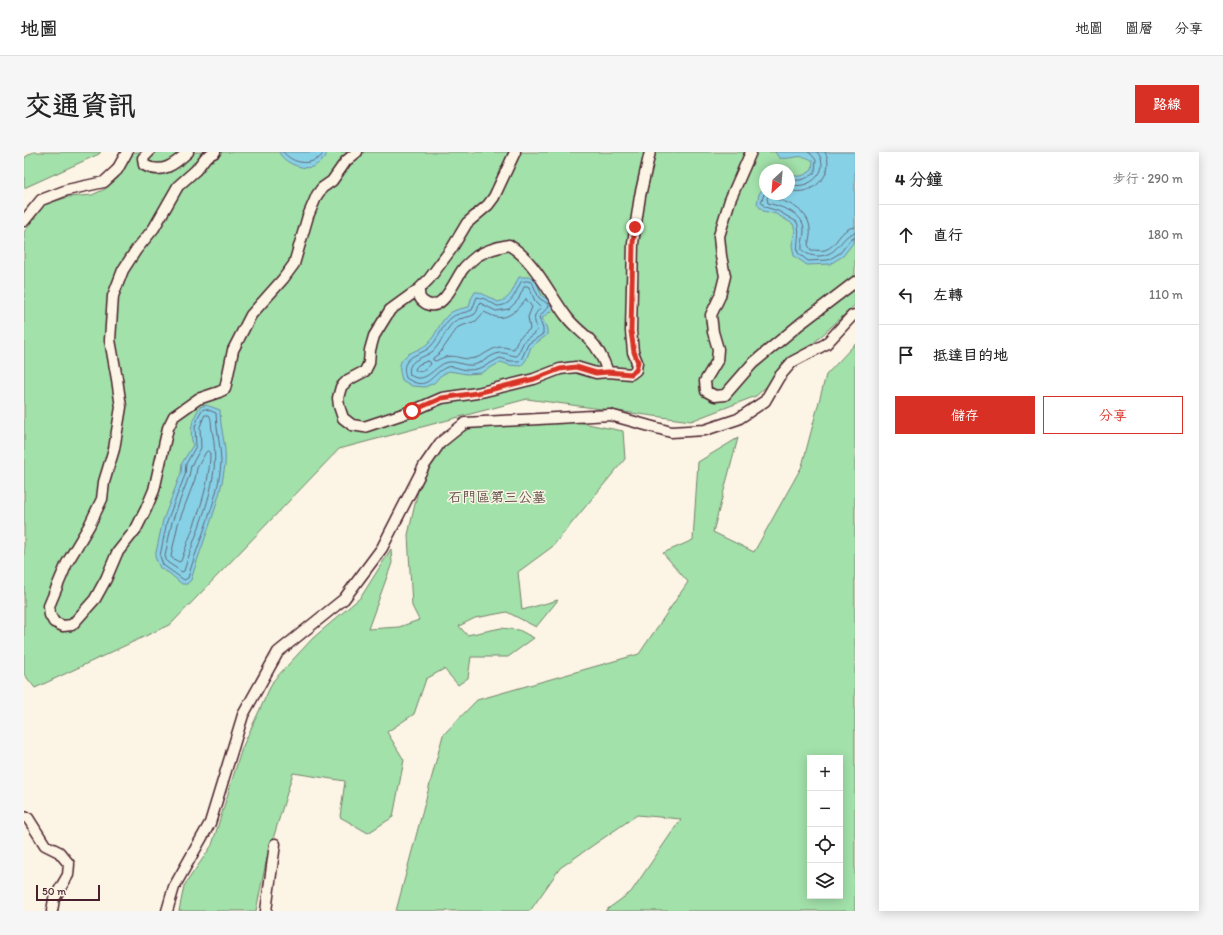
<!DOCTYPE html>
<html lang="zh-TW">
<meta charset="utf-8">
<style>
body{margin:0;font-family:Itim,"LXGW WenKai TC",sans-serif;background:#f6f6f6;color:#222}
.controls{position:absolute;right:12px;bottom:12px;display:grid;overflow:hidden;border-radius:0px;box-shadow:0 2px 10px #0003}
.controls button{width:36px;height:36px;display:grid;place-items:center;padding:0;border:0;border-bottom:1px solid #e0e0e0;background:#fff;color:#222;font:20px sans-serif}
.compass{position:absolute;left:735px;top:12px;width:36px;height:36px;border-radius:50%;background:#fff;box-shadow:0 2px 10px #0003;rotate:206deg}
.scale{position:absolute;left:12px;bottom:10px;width:64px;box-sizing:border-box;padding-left:4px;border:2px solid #4a1f2b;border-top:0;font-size:11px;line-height:14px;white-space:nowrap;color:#4a1f2b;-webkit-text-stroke:3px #fcf5e5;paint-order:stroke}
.stop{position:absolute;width:12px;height:12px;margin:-9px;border:3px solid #d93025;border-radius:50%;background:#fff}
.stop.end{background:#d93025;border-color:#fff;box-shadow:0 1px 4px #0008}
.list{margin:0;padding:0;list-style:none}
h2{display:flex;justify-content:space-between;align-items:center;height:52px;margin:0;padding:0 16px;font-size:17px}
h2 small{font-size:13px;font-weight:400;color:#767676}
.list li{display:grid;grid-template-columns:26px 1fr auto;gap:12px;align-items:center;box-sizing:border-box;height:60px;padding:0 16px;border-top:1px solid #e0e0e0}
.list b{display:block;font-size:15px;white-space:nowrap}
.list em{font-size:13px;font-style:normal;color:#767676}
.actions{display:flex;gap:8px;padding:12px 16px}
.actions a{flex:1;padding:9px 0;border:1px solid #d93025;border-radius:0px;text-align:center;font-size:14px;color:#d93025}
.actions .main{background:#d93025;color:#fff}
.icon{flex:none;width:22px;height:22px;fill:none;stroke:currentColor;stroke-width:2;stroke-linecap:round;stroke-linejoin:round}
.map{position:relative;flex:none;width:831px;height:759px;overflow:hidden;border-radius:0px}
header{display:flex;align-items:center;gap:24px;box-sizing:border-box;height:56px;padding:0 20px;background:#fff;border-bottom:1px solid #e0e0e0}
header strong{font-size:19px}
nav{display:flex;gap:22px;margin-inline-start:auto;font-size:14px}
.intro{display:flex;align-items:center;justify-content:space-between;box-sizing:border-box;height:96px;padding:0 24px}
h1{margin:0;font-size:28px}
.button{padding:10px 18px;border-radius:0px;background:#d93025;color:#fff;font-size:14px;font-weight:700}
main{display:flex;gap:24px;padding:0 24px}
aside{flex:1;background:#fff;border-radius:0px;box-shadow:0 2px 10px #0003}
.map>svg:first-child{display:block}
.green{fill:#a2e1aa;stroke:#76806a;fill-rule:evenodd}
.water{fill:#87d1e7;stroke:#6f8a9c}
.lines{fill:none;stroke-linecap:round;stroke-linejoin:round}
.shore{stroke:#626676;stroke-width:1}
.minor-casing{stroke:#4a1f2b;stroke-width:13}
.minor{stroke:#fcf5e5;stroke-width:10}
.route{stroke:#d93025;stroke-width:5}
.labels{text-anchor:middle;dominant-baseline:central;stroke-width:3;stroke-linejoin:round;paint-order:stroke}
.park-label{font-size:14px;fill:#60504b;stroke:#fcf5e5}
</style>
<header>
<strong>地圖</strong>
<nav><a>地圖</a><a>圖層</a><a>分享</a></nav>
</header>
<div class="intro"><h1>交通資訊</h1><a class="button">路線</a></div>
<main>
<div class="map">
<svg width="831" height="759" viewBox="0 0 831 759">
<rect width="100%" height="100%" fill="#fcf5e5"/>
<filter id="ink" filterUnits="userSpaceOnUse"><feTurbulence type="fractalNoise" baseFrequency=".025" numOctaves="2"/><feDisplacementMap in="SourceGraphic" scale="8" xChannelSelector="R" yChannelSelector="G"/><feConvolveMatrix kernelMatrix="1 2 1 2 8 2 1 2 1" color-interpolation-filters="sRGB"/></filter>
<g filter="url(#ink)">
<path class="green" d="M9,0H77L75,2L0,36V6Z
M108,0H831V153L732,244L667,269L503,247L315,297L147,472L11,536L0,522V80L20,53L44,45L68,43L81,37L94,26ZM741,18H765V42H741Z
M831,192V759H581L607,740L657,667L613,663L536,716L506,759H372L419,583L453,548L615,502L664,430L639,401L669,388L674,310L714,286L689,380L730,400L778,314L802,223ZM786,606H816V744H786Z
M543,268L599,279L601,307L528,395L494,420L498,458L534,448L512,475L483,460L451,466L435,474L443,483L477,476L495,478L510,486L484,505H447L444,526L434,533L420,517L402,527L390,562L363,580L380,608L369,665L344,681L316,665L321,629L269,621L242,710L232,759H155L160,734L188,693L218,596L249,529L289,486L337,445L367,397L368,411L344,477L375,475L395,468L388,454L384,383L395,334L418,294L436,281L455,273Z"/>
<path class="water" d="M255,0H303L301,6C297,9 292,14 288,15C277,18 259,10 255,0Z
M751,0H831V83L829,91L819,104L806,112L783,113L770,104L768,93L771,78L769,72L752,62L739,59L733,52L735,42L741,33V42H765V22C775,26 780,24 788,18L789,9C777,0 769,8 755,6Z
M495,125H504L511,126L518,144L528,149L529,155L526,160L518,166L523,177V183L507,195L502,208L497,214L485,213L477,210L457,221L443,222L425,219L416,224L410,231L401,235L388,234L378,228C377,223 374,216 377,210C382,200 394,199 402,193C412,185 415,170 425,162C429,158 439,156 445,155L447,147L451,140H455L474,150C488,147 489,136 495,125Z
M182,253L196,258C196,277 203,294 201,313C196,353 178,390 167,428L163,432H158L145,421L136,416L131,405L139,368L157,321L158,311L169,293C165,279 168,267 176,255Z"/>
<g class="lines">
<path class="shore" d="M259,0C268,10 281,14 293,7C297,5 298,4 299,0
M765,26C775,31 783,27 791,20L792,8L787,2L784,0
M765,32C784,40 809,18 793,0
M765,38C787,46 813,22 801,0
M741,40L737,50L741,55L754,59L773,70C777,81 772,90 774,101L784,109L804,108L816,101L827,87L831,86
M746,42L743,46L744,51C757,55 781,61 780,79C780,86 777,91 778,98C784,103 788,104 795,104C816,103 817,82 831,81
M753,42L751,45L752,47C767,51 785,60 786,77C787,83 785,88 784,93L787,98C791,98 797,99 801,98C814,94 815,76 831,75
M503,129L508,130L515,146L524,152L525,154L515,165L519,177V182L504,192L498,206L495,209H486L476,206C466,211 457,218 444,218C437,218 430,213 423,215C406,222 405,241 382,226C381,221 379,216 382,211C388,201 400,202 407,194C415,186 419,172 427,166C433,161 441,161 448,158L453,145L461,147L473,154C488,154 491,141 497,130Z
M503,134L505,135L511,149L517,155C507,166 511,166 513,179L500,189L493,204C487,204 481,200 475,201C463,204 456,215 443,213C436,212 429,208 421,211C409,216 401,233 386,223C382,207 399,207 409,199C417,192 423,174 431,169C437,165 446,166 451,162C454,159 454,154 456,151L472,159L485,157L494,148L500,135Z
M502,147L508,155L504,165L506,177L495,186L490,197C486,197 482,195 477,195C468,195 460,204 451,206C435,210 431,198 412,209L409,208V206L416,201L434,175L452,169L460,160C463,161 466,163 469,164C484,170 494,156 502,147Z
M404,209L406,210L407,212C402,217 399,221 392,219L391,217L394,213Z
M182,257L192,261C192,278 197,294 197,310C195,348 174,389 164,426L160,428L139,413L136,404L143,369L161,323L162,312L172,294L171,275L175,263L178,258Z
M181,263H185C188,267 187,273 188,278C199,329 174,371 160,419L158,420L143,410L141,404L148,370L165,324L167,314L177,296L176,275Z
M184,299L186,301C186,338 169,374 157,409L155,410L148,406L147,404L154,372L171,327L173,316L182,300Z"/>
<defs>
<path id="minor" d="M125,0L119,6L120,13C138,23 151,12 164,0
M191,0L182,5L172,18L154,34L130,76L112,98L99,118L89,144L86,188L93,227L97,255L90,297L80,330L78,347L65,374L43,411L25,454L26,463L30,470L39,474L48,473L71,447L82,427L93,401L112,377L122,357L130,338L144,276L150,264L174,247L195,240L201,237L209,198L227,163L259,127L270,112L284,64L293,43L298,36L308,29L322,9L333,0
M491,0L470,45L464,53L443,71L428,96L405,127L395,137L366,158L350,184L346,198L345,211L341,219L324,228L317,235L314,246L315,254L319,266L328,273L340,275L388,259L418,246L453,241L510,227L536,217L552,215L572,221L584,220L607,222L612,218L613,210L609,200L607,179L609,91L616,44L626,0
M727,0L706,48L695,84L697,104L701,124L696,144L687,163L689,180L694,197L693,209L681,229L682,239L691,244L701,243L728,212L776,172L831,130
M0,69L17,48L43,38L80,30L93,18L103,0
M395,137C395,143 395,147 400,150C418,164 431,127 439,117C443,112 448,108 453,104C463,98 474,95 485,93C511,109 524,140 542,164C549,174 558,180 566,188C575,197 580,209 584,220
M0,665L4,666L21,693L35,700L45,712L44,723L30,747L28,759
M143,759L150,735L186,671L219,563L254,500L320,447L358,396L400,314L416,291L441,271L586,263L647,280L681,278L714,267L741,249L755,225L768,210L802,192L828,164L831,163
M242,759L251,692"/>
</defs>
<use href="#minor" class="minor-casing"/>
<use href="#minor" class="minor"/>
</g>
</g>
<g class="lines" filter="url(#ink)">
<path class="route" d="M388,259L418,246L453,241L510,227L536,217L552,215L572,221L584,220L607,222L612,218L614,210L610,200L607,179L609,91L611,75"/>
</g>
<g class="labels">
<g class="park-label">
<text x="473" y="345">石門區第三公墓</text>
</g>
</g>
</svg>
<div class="controls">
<button>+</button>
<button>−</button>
<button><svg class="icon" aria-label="locate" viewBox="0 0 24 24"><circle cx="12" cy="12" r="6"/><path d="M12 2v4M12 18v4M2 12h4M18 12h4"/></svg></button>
<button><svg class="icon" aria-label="layers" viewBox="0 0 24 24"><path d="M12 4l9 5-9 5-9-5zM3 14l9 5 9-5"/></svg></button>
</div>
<svg class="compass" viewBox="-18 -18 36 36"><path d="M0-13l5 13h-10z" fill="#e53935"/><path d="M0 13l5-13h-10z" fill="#767676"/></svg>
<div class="scale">50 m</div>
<div class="stop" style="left:388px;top:259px"></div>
<div class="stop end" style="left:611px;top:75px"></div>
</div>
<aside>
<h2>4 分鐘<small>步行 · 290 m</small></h2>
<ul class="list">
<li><svg class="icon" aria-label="ahead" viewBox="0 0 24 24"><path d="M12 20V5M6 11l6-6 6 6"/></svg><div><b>直行</b></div><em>180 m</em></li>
<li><svg class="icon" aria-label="left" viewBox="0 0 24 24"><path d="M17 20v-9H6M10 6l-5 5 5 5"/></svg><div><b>左轉</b></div><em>110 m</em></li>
<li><svg class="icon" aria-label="arrive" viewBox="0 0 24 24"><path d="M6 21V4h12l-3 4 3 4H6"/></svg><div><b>抵達目的地</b></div></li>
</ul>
<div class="actions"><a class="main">儲存</a><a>分享</a></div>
</aside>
</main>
